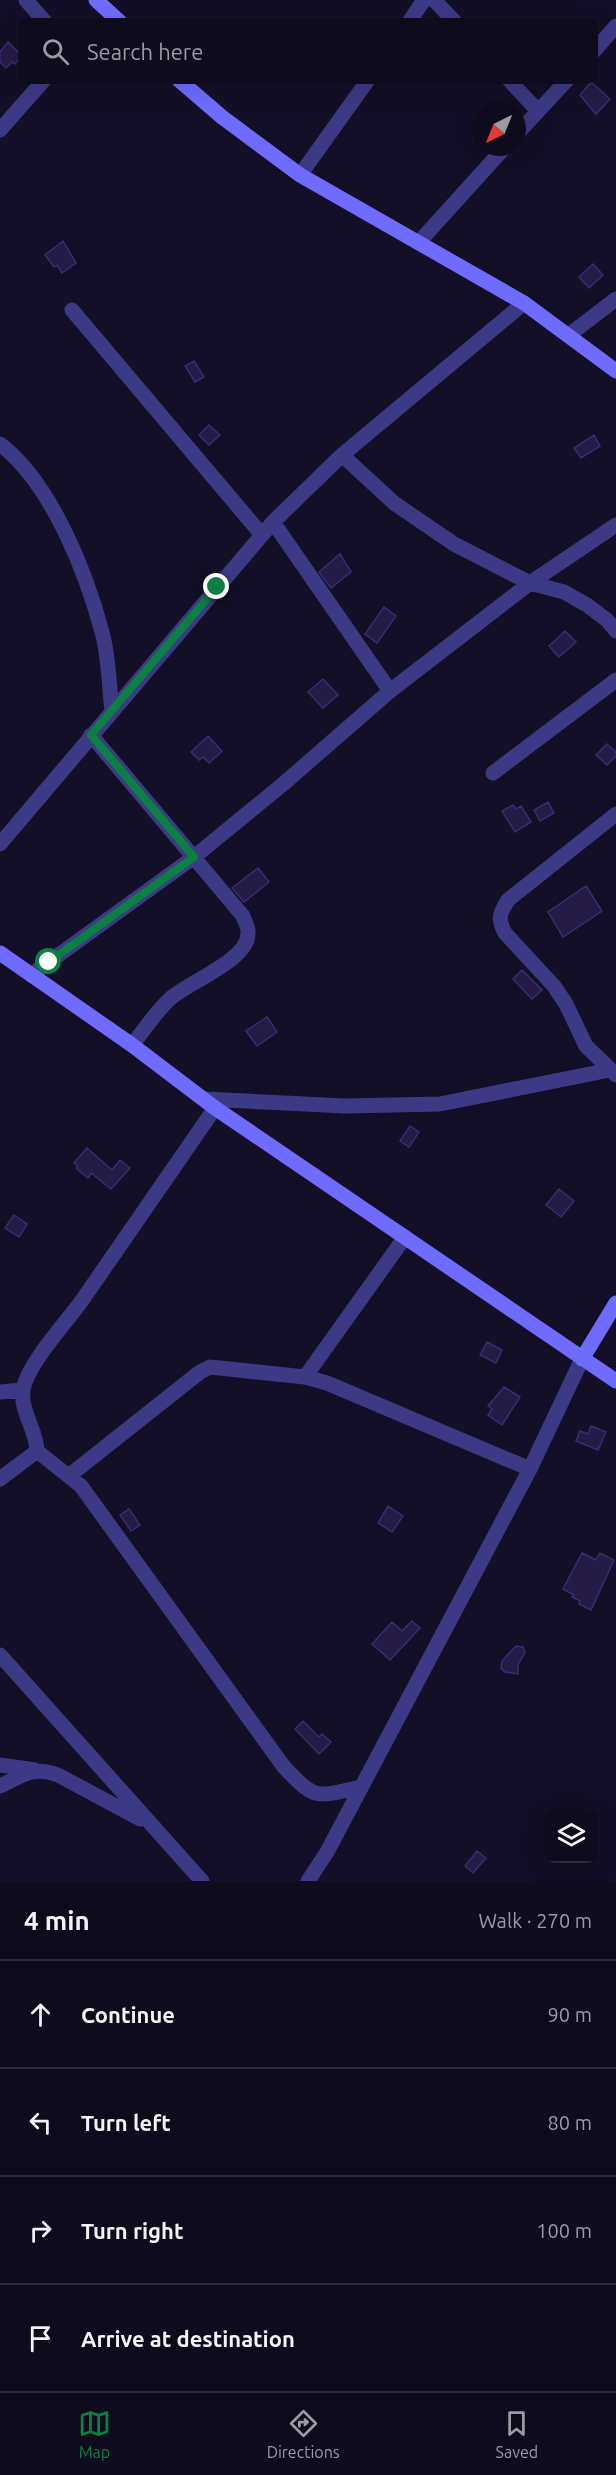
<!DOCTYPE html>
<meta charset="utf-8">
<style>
body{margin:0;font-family:Ubuntu,sans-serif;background:#1c1929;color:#f1f3f6}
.controls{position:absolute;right:18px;bottom:18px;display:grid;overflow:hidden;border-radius:12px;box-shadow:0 6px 24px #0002}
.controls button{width:54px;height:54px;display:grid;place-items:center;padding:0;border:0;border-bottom:2px solid #2e2b3b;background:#0e0b1c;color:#f1f3f6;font:30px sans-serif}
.compass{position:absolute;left:472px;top:102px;width:54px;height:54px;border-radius:50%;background:#0e0b1c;box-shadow:0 6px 24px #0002;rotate:223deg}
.stop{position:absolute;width:18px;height:18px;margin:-14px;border:4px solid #0b8043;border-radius:50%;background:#fff}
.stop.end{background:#0b8043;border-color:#fff;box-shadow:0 2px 6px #0008}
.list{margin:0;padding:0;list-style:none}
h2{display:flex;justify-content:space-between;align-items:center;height:78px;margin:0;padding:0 24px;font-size:26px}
h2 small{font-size:20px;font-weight:400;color:#9b9ba3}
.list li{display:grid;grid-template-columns:39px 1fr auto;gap:18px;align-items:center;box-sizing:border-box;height:108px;padding:0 24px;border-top:2px solid #2e2b3b}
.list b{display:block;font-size:22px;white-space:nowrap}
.list em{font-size:20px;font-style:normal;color:#9b9ba3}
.icon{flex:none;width:33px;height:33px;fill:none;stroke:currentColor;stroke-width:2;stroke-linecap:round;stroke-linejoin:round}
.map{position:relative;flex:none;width:616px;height:1881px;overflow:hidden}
.search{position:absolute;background:#0e0b1c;box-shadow:0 6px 24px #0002;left:18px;right:18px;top:18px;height:66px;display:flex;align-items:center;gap:15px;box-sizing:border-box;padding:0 21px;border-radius:12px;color:#9b9ba3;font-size:22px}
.sheet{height:510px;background:#0e0b1c}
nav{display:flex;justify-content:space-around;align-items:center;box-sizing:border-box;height:84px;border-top:2px solid #2e2b3b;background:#0e0b1c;font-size:16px;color:#9b9ba3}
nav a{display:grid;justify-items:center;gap:3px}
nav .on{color:#0b8043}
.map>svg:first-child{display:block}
.building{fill:#241b47;stroke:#3b2d73;stroke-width:1.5}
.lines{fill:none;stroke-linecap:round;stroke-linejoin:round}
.street{stroke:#3d3a85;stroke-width:15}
.secondary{stroke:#6f6bff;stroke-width:15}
.route{stroke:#0b8043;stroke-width:8}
</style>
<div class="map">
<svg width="616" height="1881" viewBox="0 0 616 1881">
<rect width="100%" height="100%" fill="#130f26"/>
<path class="building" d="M8,42L22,56L15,64L12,62L6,68L0,62V52Z
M591,82L610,99L596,114L580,95Z
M63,241L76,263L62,273L57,265L54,267L45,255Z
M593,264L603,275L589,288L579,277Z
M194,361L204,377L195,382L185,366Z
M209,425L220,435L209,445L199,435Z
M594,435L600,446L581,458L574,448Z
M340,554L351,572L331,588L319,572Z
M384,607L396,616L377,643L365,634Z
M565,631L576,642L559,657L549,646Z
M323,679L338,695L323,708L308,692Z
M208,736L222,751L209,763L203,757L199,760L191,752Z
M607,744L616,752V756L607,765L596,755Z
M548,802L554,813L540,821L534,810Z
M513,805L516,809L521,806L531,822L515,832L502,811Z
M258,868L269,882L244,902L232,888Z
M586,886L602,911L563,937L548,912Z
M522,970L542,990L532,999L513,979Z
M267,1017L277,1032L257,1046L246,1031Z
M410,1126L419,1132L409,1147L400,1141Z
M87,1148L112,1170L120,1160L130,1168L111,1189L91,1173L88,1178L76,1168L78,1166L74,1163Z
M559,1189L574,1201L561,1217L546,1205Z
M14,1215L27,1224L19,1237L5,1228Z
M487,1342L502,1350L496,1363L480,1355Z
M504,1387L520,1397L502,1425L488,1415L492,1409L488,1406Z
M591,1426L606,1432L598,1450L576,1441L580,1431L588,1434Z
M388,1506L403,1516L392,1532L378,1523Z
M129,1509L140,1525L131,1531L120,1515Z
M582,1553L596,1560L600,1553L614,1560L591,1610L579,1604L580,1601L572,1597L574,1595L563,1589Z
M412,1621L420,1628L390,1660L372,1644L392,1622L402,1631Z
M516,1646L523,1647L525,1652L518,1665V1674L505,1672L501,1668L502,1661Z
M303,1721L319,1737L322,1734L331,1742L319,1754L295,1729Z
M477,1851L486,1858L473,1873L465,1866Z"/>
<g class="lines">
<path class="street" d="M26,0L45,22
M434,0L455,22
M409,22L424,0
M594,51L616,26
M509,80L538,111
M0,130L44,80
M517,134L567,80
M300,175L368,80
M420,241L505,147
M72,310L262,535
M569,335L616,299
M0,444C52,484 87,574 103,636C109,660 109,686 112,710
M342,455L394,503L454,544L530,583L564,592L587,605L607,620L616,631
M273,522L390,691
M91,735L243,916C245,922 249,928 248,934C248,960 189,982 171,998C156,1011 145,1029 132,1045
M493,773L616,680
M616,814L508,900C500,913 497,918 505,933L554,986L566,1004L586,1046L616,1075
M0,844L273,522L342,455L524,303
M31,975L194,857L282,785L390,691L530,583L616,525
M205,1099L345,1106L440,1104L610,1070
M305,1377L405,1237
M0,1392L23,1390
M37,1451L81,1486L284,1767C316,1801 316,1797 361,1787
M70,1475L200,1372L210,1367L305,1377L327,1383L530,1469
M0,1479L37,1451C37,1430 20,1412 23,1390C27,1364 67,1322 83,1299C127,1235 171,1171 215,1108
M0,1655L202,1881
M0,1765L35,1770
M0,1786C24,1775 31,1766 58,1775L140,1819
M308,1881L327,1852L530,1469L582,1359"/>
<path class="secondary" d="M96,0L120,22
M179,80L222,117L300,175L524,303L616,371
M0,953L132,1045L215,1108L616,1381
M582,1359L616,1303"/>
</g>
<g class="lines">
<path class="route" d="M49,962L194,857L91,735L217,587"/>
</g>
</svg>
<div class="controls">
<button><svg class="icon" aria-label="layers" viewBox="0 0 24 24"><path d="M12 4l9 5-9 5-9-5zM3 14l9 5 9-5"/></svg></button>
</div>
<svg class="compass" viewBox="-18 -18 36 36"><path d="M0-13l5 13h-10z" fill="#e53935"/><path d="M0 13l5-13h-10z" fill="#9b9ba3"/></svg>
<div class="stop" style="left:49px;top:962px"></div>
<div class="stop end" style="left:217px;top:587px"></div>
<div class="search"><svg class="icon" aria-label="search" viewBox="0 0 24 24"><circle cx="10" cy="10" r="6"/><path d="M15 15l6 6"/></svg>Search here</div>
</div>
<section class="sheet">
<h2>4 min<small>Walk · 270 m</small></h2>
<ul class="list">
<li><svg class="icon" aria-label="ahead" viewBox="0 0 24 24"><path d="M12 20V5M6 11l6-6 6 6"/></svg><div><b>Continue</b></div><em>90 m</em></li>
<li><svg class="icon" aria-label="left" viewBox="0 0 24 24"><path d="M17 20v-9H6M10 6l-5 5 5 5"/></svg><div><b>Turn left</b></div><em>80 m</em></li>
<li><svg class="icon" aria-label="right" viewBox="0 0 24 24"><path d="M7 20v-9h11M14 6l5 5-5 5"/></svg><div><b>Turn right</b></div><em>100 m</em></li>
<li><svg class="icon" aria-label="arrive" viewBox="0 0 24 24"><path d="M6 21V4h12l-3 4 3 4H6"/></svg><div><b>Arrive at destination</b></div></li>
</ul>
</section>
<nav>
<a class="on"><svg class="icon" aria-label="map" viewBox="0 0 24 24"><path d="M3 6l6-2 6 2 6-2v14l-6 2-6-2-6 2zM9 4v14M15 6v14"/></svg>Map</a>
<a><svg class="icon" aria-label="directions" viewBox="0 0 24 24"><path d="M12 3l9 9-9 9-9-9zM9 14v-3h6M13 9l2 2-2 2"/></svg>Directions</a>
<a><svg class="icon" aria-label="saved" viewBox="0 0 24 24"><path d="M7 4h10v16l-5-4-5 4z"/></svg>Saved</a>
</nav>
